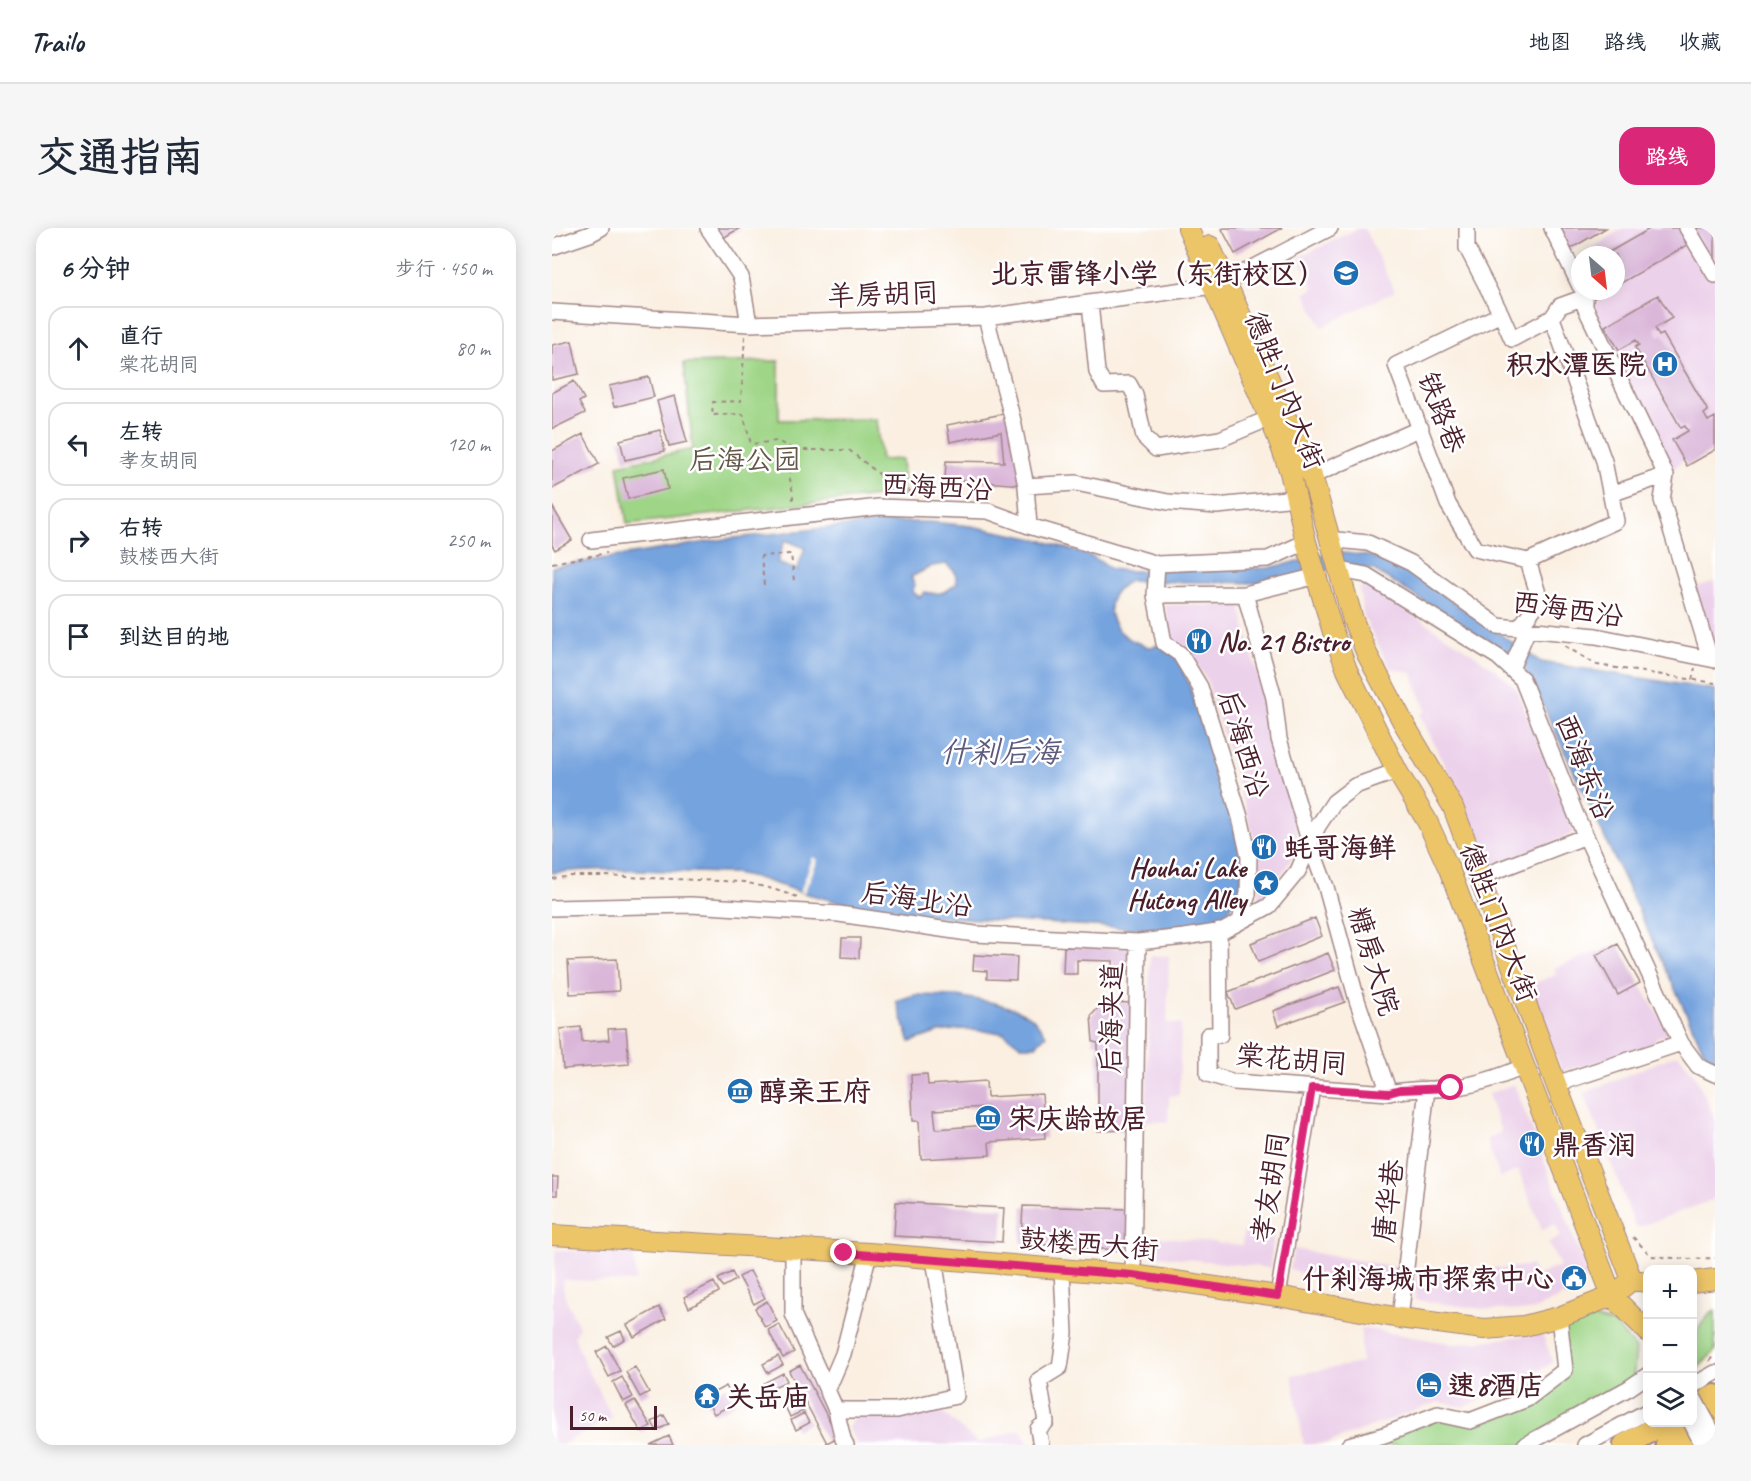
<!DOCTYPE html>
<html lang="zh">
<meta charset="utf-8">
<style>
body{margin:0;font-family:Caveat,"LXGW WenKai TC",sans-serif;background:#f6f6f7;color:#1f2937}
.controls{position:absolute;right:18px;bottom:18px;display:grid;overflow:hidden;border-radius:12px;box-shadow:0 3px 15px #0003}
.controls button{width:54px;height:54px;display:grid;place-items:center;padding:0;border:0;border-bottom:2px solid #e0e1e3;background:#fff;color:#1f2937;font:30px sans-serif}
.compass{position:absolute;left:1019px;top:18px;width:54px;height:54px;border-radius:50%;background:#fff;box-shadow:0 3px 15px #0003;rotate:152deg}
.scale{position:absolute;left:18px;bottom:15px;width:87px;box-sizing:border-box;padding-left:6px;border:3px solid #4a1f2b;border-top:0;font-size:16px;line-height:21px;white-space:nowrap;color:#4a1f2b;-webkit-text-stroke:4px #fff;paint-order:stroke}
.stop{position:absolute;width:18px;height:18px;margin:-14px;border:4px solid #db2777;border-radius:50%;background:#fff}
.stop.end{background:#db2777;border-color:#fff;box-shadow:0 2px 6px #0008}
.list{margin:0;padding:0;list-style:none}
h2{display:flex;justify-content:space-between;align-items:center;height:78px;margin:0;padding:0 24px;font-size:26px}
h2 small{font-size:20px;font-weight:400;color:#747a83}
.list li{display:grid;grid-template-columns:39px 1fr auto;gap:18px;align-items:center;box-sizing:border-box;height:84px;margin:0 12px 12px;padding:0 12px;border:2px solid #e0e1e3;border-radius:18px}
.list b{display:block;font-size:22px;white-space:nowrap}
.list p{margin:0;font-size:20px;white-space:nowrap;color:#747a83}
.list em{font-size:20px;font-style:normal;color:#747a83}
.icon{flex:none;width:33px;height:33px;fill:none;stroke:currentColor;stroke-width:2;stroke-linecap:round;stroke-linejoin:round}
.map{position:relative;flex:none;width:1163px;height:1217px;overflow:hidden;border-radius:18px}
header{display:flex;align-items:center;gap:36px;box-sizing:border-box;height:84px;padding:0 30px;background:#fff;border-bottom:2px solid #e0e1e3}
header strong{font-size:28px}
nav{display:flex;gap:33px;margin-inline-start:auto;font-size:21px}
.intro{display:flex;align-items:center;justify-content:space-between;box-sizing:border-box;height:144px;padding:0 36px}
h1{margin:0;font-size:42px}
.button{padding:15px 27px;border-radius:18px;background:#db2777;color:#fff;font-size:21px;font-weight:700}
main{display:flex;gap:36px;padding:0 36px}
aside{flex:1;background:#fff;border-radius:18px;box-shadow:0 3px 15px #0003}
.map>svg:first-child{display:block}
.built{fill:#ecd1ea}
.green{fill:#9fd587;stroke:#747a59;stroke-width:1.5}
.water{fill:#75a3de;stroke:#606184;stroke-width:1.5;fill-rule:evenodd}
.pier{fill:#faefe1}
.building{fill:#dab6d9;fill-rule:evenodd}
.lines{fill:none;stroke-linecap:round;stroke-linejoin:round}
.minor-casing{stroke:#a28786;stroke-width:18}
.major-casing{stroke:#a28786;stroke-width:22}
.highway-casing{stroke:#a28786;stroke-width:26}
.path{stroke:#a28786;stroke-width:2;stroke-dasharray:4.5 4.5;stroke-linecap:butt}
.minor{stroke:#fff;stroke-width:15}
.major{stroke:#edc569;stroke-width:20}
.highway{stroke:#edc569;stroke-width:22}
.minor-bridge-casing{stroke:#a28786;stroke-width:18;stroke-linecap:butt}
.minor-bridge{stroke:#fff;stroke-width:15}
.route{stroke:#db2777;stroke-width:8}
.labels{text-anchor:middle;dominant-baseline:central;stroke-width:5;stroke-linejoin:round;paint-order:stroke}
.poi-label{font-size:28px;font-weight:bold;fill:#4a1f2b;stroke:#fff;text-anchor:start}
.street-label{font-size:28px;fill:#4a1f2b;stroke:#fff}
.park-label{font-size:28px;fill:#645647;stroke:#fff}
.water-label{font-size:30px;font-style:italic;fill:#5d5a7c;stroke:#fff}
</style>
<header>
<strong>Trailo</strong>
<nav><a>地图</a><a>路线</a><a>收藏</a></nav>
</header>
<div class="intro"><h1>交通指南</h1><a class="button">路线</a></div>
<main>
<aside>
<h2>6 分钟<small>步行 · 450 m</small></h2>
<ul class="list">
<li><svg class="icon" aria-label="ahead" viewBox="0 0 24 24"><path d="M12 20V5M6 11l6-6 6 6"/></svg><div><b>直行</b><p>棠花胡同</p></div><em>80 m</em></li>
<li><svg class="icon" aria-label="left" viewBox="0 0 24 24"><path d="M17 20v-9H6M10 6l-5 5 5 5"/></svg><div><b>左转</b><p>孝友胡同</p></div><em>120 m</em></li>
<li><svg class="icon" aria-label="right" viewBox="0 0 24 24"><path d="M7 20v-9h11M14 6l5 5-5 5"/></svg><div><b>右转</b><p>鼓楼西大街</p></div><em>250 m</em></li>
<li><svg class="icon" aria-label="arrive" viewBox="0 0 24 24"><path d="M6 21V4h12l-3 4 3 4H6"/></svg><div><b>到达目的地</b></div></li>
</ul>
</aside>
<div class="map">
<svg width="1163" height="1217" viewBox="0 0 1163 1217">
<rect width="100%" height="100%" fill="#fff"/>
<filter id="ink" filterUnits="userSpaceOnUse"><feTurbulence type="fractalNoise" baseFrequency=".0167" numOctaves="2"/><feDisplacementMap in="SourceGraphic" scale="12" xChannelSelector="R" yChannelSelector="G"/><feConvolveMatrix kernelMatrix="1 2 1 2 8 2 1 2 1" color-interpolation-filters="sRGB"/></filter>
<filter id="wash" filterUnits="userSpaceOnUse"><feTurbulence type="fractalNoise" baseFrequency=".008" numOctaves="4" result="noise"/><feDisplacementMap in="SourceGraphic" scale="24" xChannelSelector="R" yChannelSelector="G"/><feGaussianBlur stdDeviation="1.35" result="paint"/><feColorMatrix in="noise" values="0 0 0 0 0 0 0 0 0 0 0 0 0 0 0 0 0 1.4 0 .05"/><feComposite in="paint" operator="in"/></filter>
<g filter="url(#wash)">
<rect width="100%" height="100%" fill="#faefe1"/>
<path class="built" d="M807,0H812L843,63L770,99L753,65L762,60L747,29Z
M1071,0H1163V209L1152,215L1114,247L1030,63H1064V27H1031Z
M1163,353V414L1159,415L1142,360Z
M817,359L905,415L944,442L964,460L1022,605L934,641L904,560L868,487L874,482L860,445L838,440L812,389L807,360Z
M613,377H688L748,617L730,646L706,672L707,626L655,452L635,422L619,410Z
M1064,717L1118,806L1104,809L1105,816L1074,827L1010,843L976,757L1004,747L1002,740Z
M598,728H617L615,795L629,796L627,867L617,868L616,894L594,893Z
M1126,826L1143,847L1161,886H1163V971L1084,1000L1032,865Z
M962,856L1036,1046L1025,1062L978,1083L931,1081L862,1072L865,1043L900,1045L901,1053L940,1057L943,1039L951,1041L979,1037L984,1048L1008,1038L996,1015L1009,1008L1003,996L990,1002L966,942L948,950L934,912L949,904L936,866Z
M692,1002L722,1005L718,1040L598,1027L601,1008L690,1017Z
M742,1021L849,1040L845,1061L738,1042Z
M3,1022L82,1027L84,1054L10,1052L13,1069L27,1099L22,1108L32,1134L61,1190L8,1217H0V1066L3,1055Z
M809,1100L902,1116L990,1106L1001,1134L985,1145L913,1179L886,1174L775,1215L752,1217L740,1147L809,1135Z
M386,1181L426,1215L468,1201L477,1217H306L296,1199L305,1188H347Z"/>
<path class="green" d="M227,133V192L324,191L329,232L350,231L352,265L75,296L66,237L141,221L132,135Z
M1163,1082V1123L1146,1140C1138,1115 1142,1099 1163,1082Z
M1035,1088L1063,1096L1084,1121L1082,1145L1077,1160L973,1217H797L886,1186L918,1193L1013,1142L1007,1089Z"/>
<path class="water" d="M330,294H379L419,298L489,312L541,329L559,341L576,343L716,340L785,324L818,328L857,344L989,434L1163,462V833L1156,832L977,447L921,404L822,342L797,338L712,355L577,353C544,371 558,407 589,416C592,417 595,419 598,419C601,419 604,417 607,417L625,429L637,456L688,617C691,626 691,635 690,645C689,703 633,700 590,701L327,685L252,665L202,649L183,645C122,645 61,637 0,645V339L173,311ZM233,312L253,320L245,342L225,335ZM394,336L403,344L405,355C395,364 386,368 373,364L368,369L360,364L363,357L359,349L380,338Z
M362,767L405,768L443,775L463,781L480,789L494,807L483,818H469L452,805L409,801L387,804L358,814L344,773Z"/>
<path class="pier" d="M261,629L266,632L252,665L248,664Z"/>
<g id="blocks">
<path class="building" d="M165,0H188L171,10Z
M672,0H730L683,26L670,1Z
M1007,0H1054L1013,24Z
M1099,0H1163V36L1146,6L1133,14L1135,17L1064,58V27H1052Z
M1038,63H1055L1042,70Z
M1106,67L1120,90L1103,100L1107,108L1111,106L1156,183L1152,186L1156,193L1163,189V222L1135,238L1120,212L1136,203L1133,198L1129,200L1083,119L1087,117L1084,112L1067,122L1053,98Z
M20,113L27,146L0,152V117Z
M97,149L102,169L62,179L57,158Z
M22,153L32,171L27,174L33,185L0,201V165Z
M123,168L135,214L117,218L105,173Z
M456,185L471,257L393,251L394,233L452,234L449,204L398,214L395,197Z
M108,202L113,223L73,232L68,212Z
M31,206L47,236L0,261V223Z
M112,241L116,261L76,271L71,250Z
M0,278L20,312L3,322L0,317Z
M763,690L770,708L706,734L699,715Z
M290,710H308L307,730L289,729Z
M1066,716L1088,755L1066,767L1044,727Z
M512,719L581,720V743L561,742V733L525,732V746H511Z
M776,725L783,742L683,781L676,764Z
M422,727L465,729L464,752L435,751V743L421,742Z
M65,731L67,763L18,766L16,733Z
M787,759L793,774L726,798L721,783Z
M551,774L581,775L579,902L546,903V815L541,814L539,788Z
M29,799L30,814L57,812L56,801L74,800L77,836L11,841L8,801Z
M375,846L376,857L434,853L435,869L490,866L493,910L437,914L438,927L369,931L367,893H361L359,847ZM435,879L436,897L384,901L382,882Z
M0,949H6L5,967H0Z
M344,974L452,980L450,1014L342,1008Z
M471,978L578,981V1023L469,1015Z
M198,1043L213,1070L202,1076L187,1049Z
M180,1044L184,1052L171,1059L166,1051Z
M162,1054L167,1064L137,1080L132,1069Z
M215,1073L225,1093L213,1099L203,1080Z
M107,1079L114,1091L82,1109L75,1097Z
M227,1096L242,1124L231,1130L216,1102Z
M69,1103L73,1111L61,1118L56,1109Z
M55,1118L68,1143L57,1149L44,1124Z
M226,1128L231,1137L216,1145L211,1136Z
M248,1137L286,1209L275,1215L237,1143Z
M83,1139L97,1164L88,1169L74,1144Z
M231,1145L235,1153L215,1162L212,1155Z
M70,1149L81,1169L71,1174L61,1154Z
M174,1158L183,1175L162,1186L153,1169Z
M83,1172L99,1198L89,1204L74,1177Z
M246,1174L251,1183L238,1189L234,1180Z
M252,1185L257,1195L244,1202L239,1192Z
M112,1187L117,1196L105,1203L100,1194Z
M117,1208L121,1217H98Z"/>
</g>
</g>
<g filter="url(#ink)">
<use href="#blocks" fill-opacity="0" stroke="#a28786" stroke-width="1.5"/>
<g class="lines">
<defs>
<path id="minor" d="M156,0L189,49L197,96
M915,0V20L949,86L844,137L896,276L923,321L976,333L988,372L967,400
M1000,0L1028,58
M1135,0L1163,47
M0,19L38,6L49,0
M1031,63L1033,69V79L1114,247L1110,272L1158,430
M538,75L545,144L552,157L577,156L583,167L592,209L604,221L668,211L718,190
M0,84L197,96L434,89L661,58L674,54L778,0
M949,86L960,111L1000,90
M434,89L461,193L474,258L477,298
M760,248L869,200
M474,258L524,255L616,274L665,278L744,270
M1059,266L1114,247
M777,309L785,312L816,315L859,335L946,398L1044,408L1163,432
M39,312L327,279L436,283L477,298L605,336L716,331L754,314
M976,333L1064,293L1052,233L1000,90L1008,78L1033,69
M605,336L603,367L612,415L628,426L648,459L688,589L697,629L696,666L688,693
M788,342L814,347L946,429L970,451L1024,587L1129,815L1146,838L1163,846
M765,348L693,366L722,470L727,511L758,616L774,659L805,772L837,865
M603,367L693,366
M959,441L976,401
M928,649L1034,608
M0,680L139,677L287,686L423,706L586,714L633,709L671,703L717,678L746,643L766,598L782,574L803,558L845,543
M667,703L668,807H656V846L682,854L837,865C857,860 878,862 898,860C924,857 948,849 971,839
M1004,856L1129,815
M241,1021V1086L284,1182L291,1211L294,1217
M581,1047L586,714
M726,1068L760,860
M848,1090L875,861
M1140,1158L1163,1145
M275,1163L291,1126L317,1025
M284,1182H345L404,1168L382,1031
M489,1217L486,1201L494,1194L487,1152L508,1139L513,1105L510,1041
M797,1217L832,1207L886,1186L918,1193L975,1171L1013,1142L1007,1089
M973,1217L1077,1160L1096,1147
M1033,1217L1096,1183"/>
<path id="major" d="M636,0L726,210L738,244L754,314L781,404L795,442L845,543L875,593L897,641L1060,1068L1096,1104
M658,18L760,248L801,392L815,426L851,494L901,579L1004,856L1080,1052
M0,1007L317,1025L581,1047L726,1068L848,1090L932,1101L972,1098L1007,1089L1060,1068L1080,1052L1096,1054
M1140,1054L1163,1051"/>
<path id="highway" d="M1140,1180L1163,1168
M1073,1217L1115,1194
M1115,1217L1163,1191"/>
</defs>
<use href="#minor" class="minor-casing"/>
<use href="#major" class="major-casing"/>
<use href="#highway" class="highway-casing"/>
<path class="path" d="M193,108L189,173L161,174L160,187L191,186L199,216L225,213L243,222L237,247L241,265V275
M243,222H297L327,246L358,263L352,265L356,267
M0,335L55,325
M212,357L209,328L239,326L242,353
M1013,418L1045,437L1163,455
M1140,452L1143,440
M0,651L19,648H52L192,654L217,660L249,670
M1081,1009L1099,1028L1133,1031L1163,1030
M1157,1133L1163,1127"/>
<use href="#minor" class="minor"/>
<use href="#major" class="major"/>
<use href="#highway" class="highway"/>
<defs>
<path id="minor-bridge" d="M1140,1167L1163,1209
M1139,1194L1151,1217"/>
</defs>
<use href="#minor-bridge" class="minor-bridge-casing"/>
<use href="#minor-bridge" class="minor-bridge"/>
</g>
</g>
<g class="lines" filter="url(#ink)">
<path class="route" d="M292,1025L581,1047L726,1068L760,860L837,865L848,862L899,860"/>
</g>
<defs>
<symbol id="school-disc" viewBox="-11 -11 22 22"><circle r="9.5" fill="#1f6fb2" stroke="#fff"/><path d="M0-5L7-2L0 1L-7-2ZM-4 1L0 2.5L4 1V4Q0 6-4 4Z" fill="#fff"/></symbol>
<symbol id="hospital-disc" viewBox="-11 -11 22 22"><circle r="9.5" fill="#1f6fb2" stroke="#fff"/><path d="M-5-5h3v3.5h4V-5h3V5h-3V1.5h-4V5h-3Z" fill="#fff"/></symbol>
<symbol id="restaurant-disc" viewBox="-11 -11 22 22"><circle r="9.5" fill="#1f6fb2" stroke="#fff"/><path d="M-5-6h1v4h1v-4h1v4h1v-4h1v5L-1.5 .5V6h-2V.5L-5-1ZM5-6V6H3V1.5H1.5Q1.5-4 5-6Z" fill="#fff"/></symbol>
<symbol id="sight-disc" viewBox="-11 -11 22 22"><circle r="9.5" fill="#1f6fb2" stroke="#fff"/><path d="M0-6L1.8-2.2L6-1.7L2.9 1.2L3.7 5.4L0 3.3L-3.7 5.4L-2.9 1.2L-6-1.7L-1.8-2.2Z" fill="#fff"/></symbol>
<symbol id="museum-disc" viewBox="-11 -11 22 22"><circle r="9.5" fill="#1f6fb2" stroke="#fff"/><path d="M0-6L6-3V-2H-6V-3ZM-5-1h2V3h-2ZM-1-1h2V3h-2ZM3-1h2V3H3ZM-6 4H6V6H-6Z" fill="#fff"/></symbol>
<symbol id="civic-disc" viewBox="-11 -11 22 22"><circle r="9.5" fill="#1f6fb2" stroke="#fff"/><path d="M-.6-6.5H3V-4.5H.6V-3L4-1V1h2V6H-6V1h2V-1L-.6-3ZM-1.2 2.5V6h2.4V2.5Z" fill="#fff"/></symbol>
<symbol id="hotel-disc" viewBox="-11 -11 22 22"><circle r="9.5" fill="#1f6fb2" stroke="#fff"/><path d="M-6-4.5h1.5V1H6V5H4.5V3h-9V5H-6ZM-4 0a1.8 1.8 0 1 1 3.6 0ZM.5 0V-2.5h3Q6-2.5 6 0Z" fill="#fff"/></symbol>
<symbol id="temple-disc" viewBox="-11 -11 22 22"><circle r="9.5" fill="#1f6fb2" stroke="#fff"/><path d="M0-6L5-2H3V0L6.5 2.5H4V6H1.5V3h-3V6H-4V2.5H-6.5L-3 0V-2H-5Z" fill="#fff"/></symbol>
</defs>
<g fill-rule="evenodd">
<use href="#school-disc" x="779" y="30" width="30" height="30"/>
<use href="#hospital-disc" x="1098" y="121" width="30" height="30"/>
<use href="#restaurant-disc" x="632" y="398" width="30" height="30"/>
<use href="#restaurant-disc" x="697" y="604" width="30" height="30"/>
<use href="#sight-disc" x="699" y="640" width="30" height="30"/>
<use href="#museum-disc" x="173" y="848" width="30" height="30"/>
<use href="#museum-disc" x="421" y="875" width="30" height="30"/>
<use href="#restaurant-disc" x="965" y="901" width="30" height="30"/>
<use href="#civic-disc" x="1007" y="1035" width="30" height="30"/>
<use href="#hotel-disc" x="862" y="1142" width="30" height="30"/>
<use href="#temple-disc" x="140" y="1153" width="30" height="30"/>
</g>
<g class="labels">
<g class="poi-label">
<text x="774" y="45" text-anchor="end">北京雷锋小学（东街校区）</text>
<text x="1094" y="136" text-anchor="end">积水潭医院</text>
<text x="666" y="413">No. 21 Bistro</text>
<text x="732" y="619">蚝哥海鲜</text>
<text x="694" y="639" text-anchor="end">Houhai Lake<tspan x="694" dy="32">Hutong Alley</tspan></text>
<text x="207" y="863">醇亲王府</text>
<text x="456" y="890">宋庆龄故居</text>
<text x="1000" y="916">鼎香润</text>
<text x="1002" y="1050" text-anchor="end">什刹海城市探索中心</text>
<text x="896" y="1157">速8酒店</text>
<text x="174" y="1168">关岳庙</text>
</g>
<g class="street-label">
<text transform="translate(331 66) rotate(-2)">羊房胡同</text>
<text transform="translate(733 162) rotate(68)">德胜门内大街</text>
<text transform="translate(890 184) rotate(69)">铁路巷</text>
<text transform="translate(385 259) rotate(3)">西海西沿</text>
<text transform="translate(1016 381) rotate(8)">西海西沿</text>
<text transform="translate(692 516) rotate(73)">后海西沿</text>
<text transform="translate(1033 539) rotate(68)">西海东沿</text>
<text transform="translate(365 671) rotate(8)">后海北沿</text>
<text transform="translate(947 694) rotate(69)">德胜门内大街</text>
<text transform="translate(822 733) rotate(73)">糖房大院</text>
<text transform="translate(559 790) rotate(-89)">后海夹道</text>
<text transform="translate(740 831) rotate(5)">棠花胡同</text>
<text transform="translate(718 959) rotate(-81)">孝友胡同</text>
<text transform="translate(836 973) rotate(-83)">唐华巷</text>
<text transform="translate(537 1016) rotate(5)">鼓楼西大街</text>
</g>
<g class="park-label">
<text x="193" y="231">后海公园</text>
</g>
<g class="water-label">
<text x="448" y="524">什刹后海</text>
</g>
</g>
</svg>
<div class="controls">
<button>+</button>
<button>−</button>
<button><svg class="icon" aria-label="layers" viewBox="0 0 24 24"><path d="M12 4l9 5-9 5-9-5zM3 14l9 5 9-5"/></svg></button>
</div>
<svg class="compass" viewBox="-18 -18 36 36"><path d="M0-13l5 13h-10z" fill="#e53935"/><path d="M0 13l5-13h-10z" fill="#747a83"/></svg>
<div class="scale">50 m</div>
<div class="stop" style="left:899px;top:860px"></div>
<div class="stop end" style="left:292px;top:1025px"></div>
</div>
</main>
